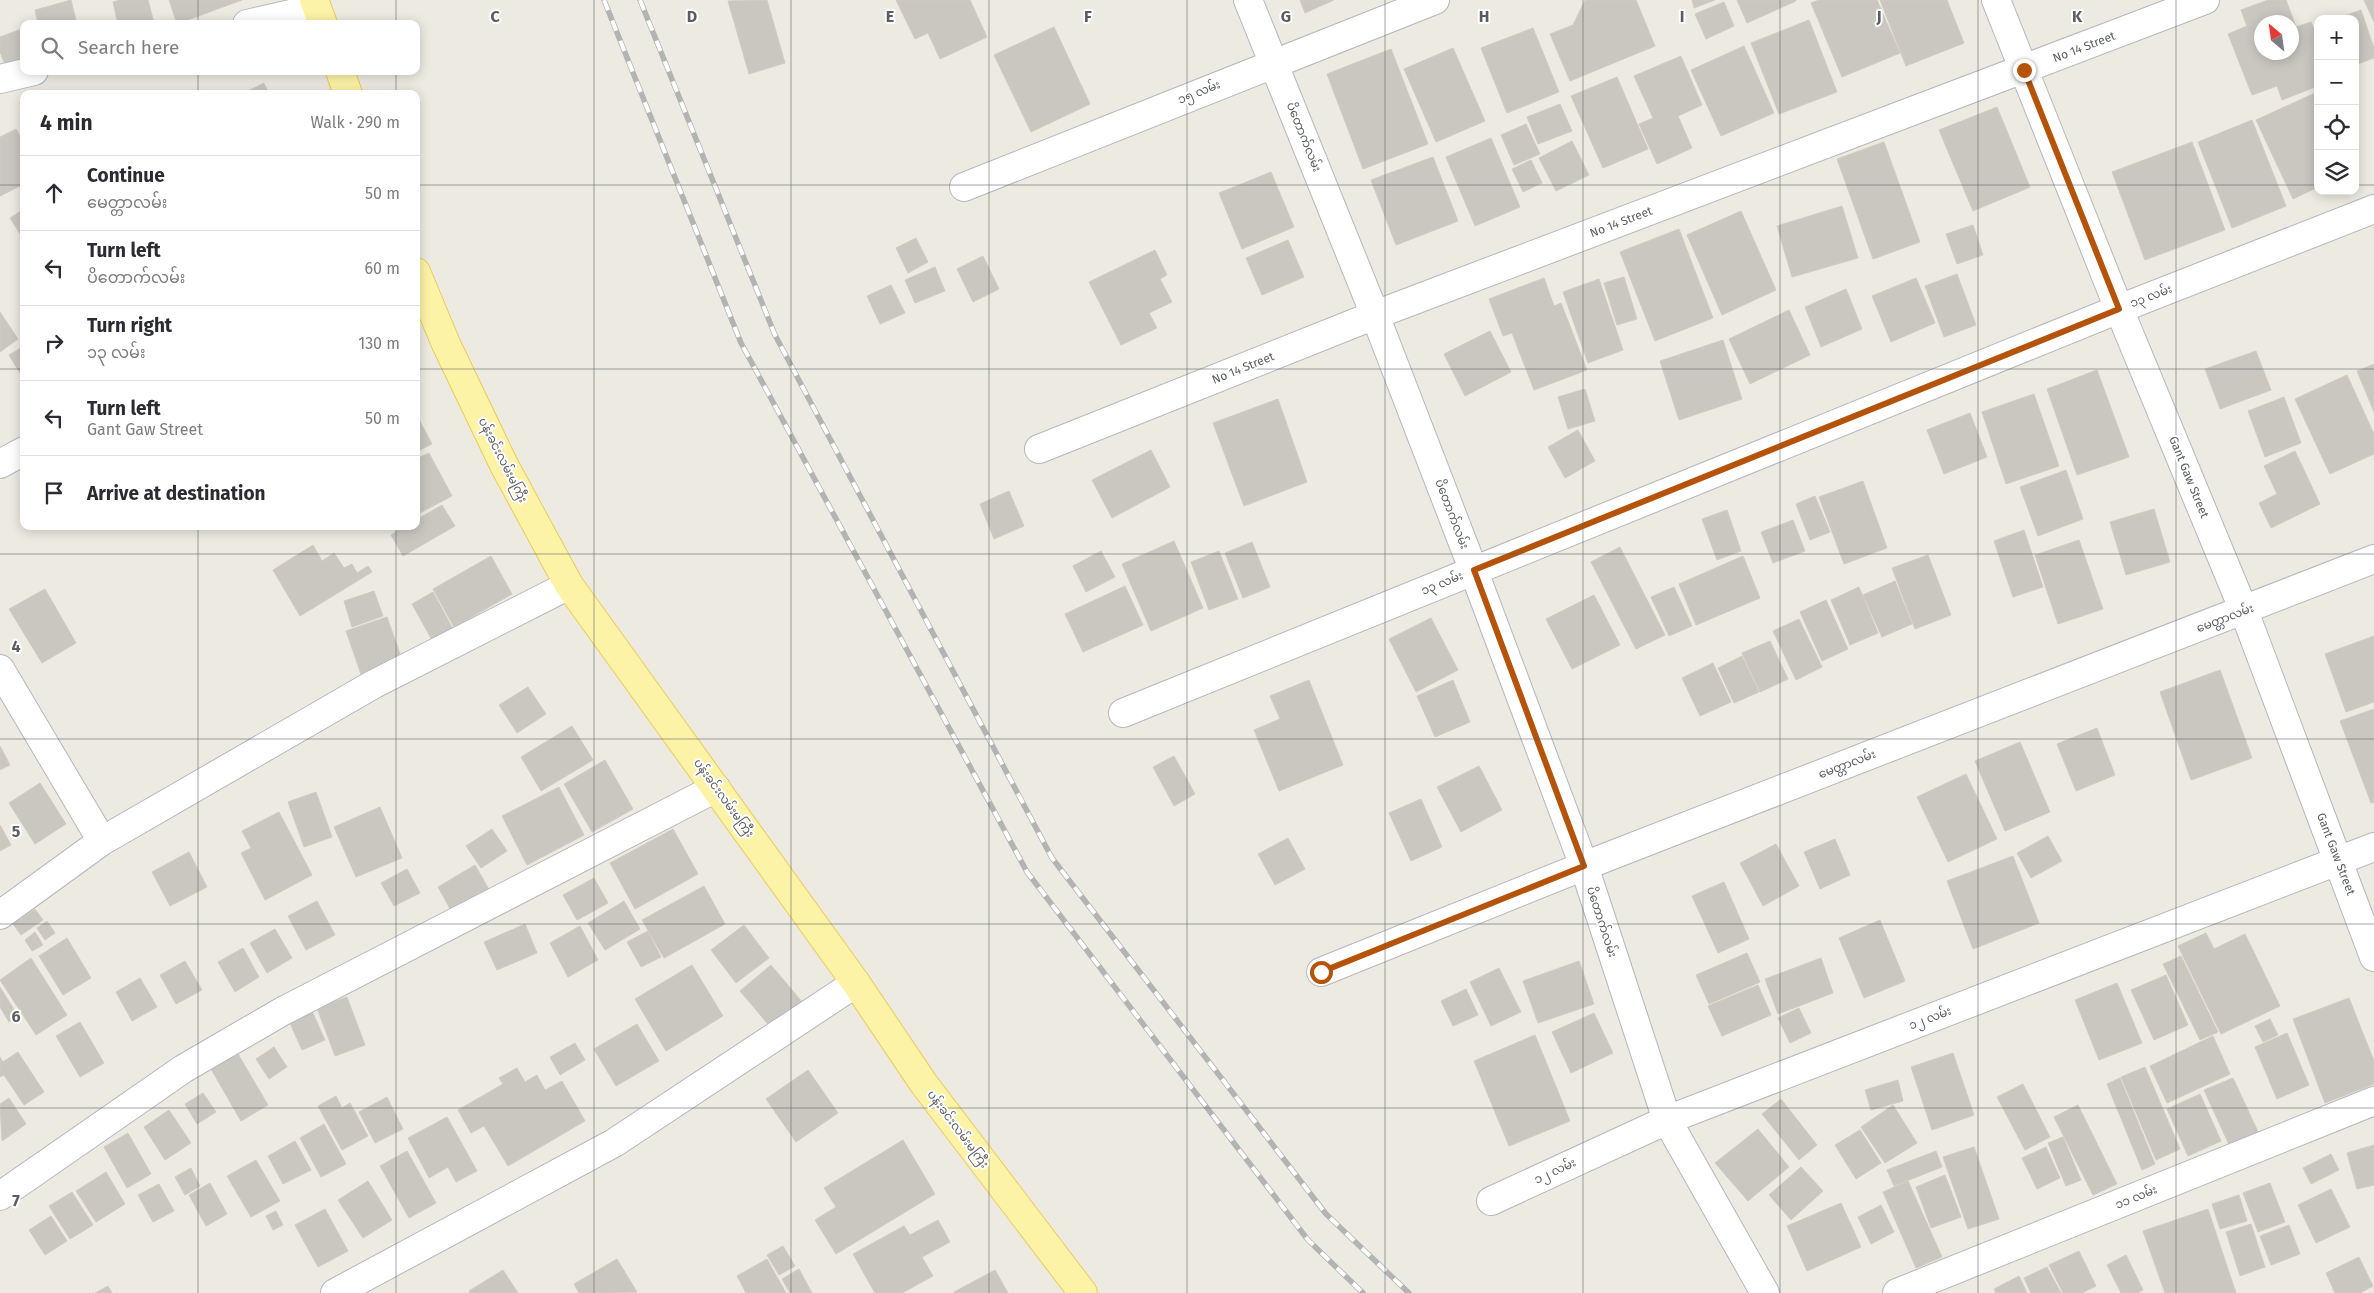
<!DOCTYPE html>
<meta charset="utf-8">
<style>
body{margin:0;font-family:"Fira Sans","Noto Sans Myanmar",sans-serif;background:#f2f2f3;color:#2b2b33}
.controls{position:absolute;right:15px;top:15px;display:grid;overflow:hidden;border-radius:10px;box-shadow:0 2px 12px #0003}
.controls button{width:45px;height:45px;display:grid;place-items:center;padding:0;border:0;border-bottom:1px solid #e1e1e2;background:#fff;color:#2b2b33;font:25px sans-serif}
.compass{position:absolute;left:2254px;top:15px;width:45px;height:45px;border-radius:50%;background:#fff;box-shadow:0 2px 12px #0003;rotate:331deg}
.stop{position:absolute;width:15px;height:15px;margin:-11px;border:4px solid #b45309;border-radius:50%;background:#fff}
.stop.end{background:#b45309;border-color:#fff;box-shadow:0 1px 5px #0008}
.list{margin:0;padding:0;list-style:none}
h2{display:flex;justify-content:space-between;align-items:center;height:65px;margin:0;padding:0 20px;font-size:21px}
h2 small{font-size:16px;font-weight:400;color:#7c7c81}
.list li{display:grid;grid-template-columns:32px 1fr auto;gap:15px;align-items:center;box-sizing:border-box;height:75px;padding:0 20px;border-top:1px solid #e1e1e2}
.list b{display:block;font-size:19px;white-space:nowrap}
.list p{margin:0;font-size:16px;white-space:nowrap;color:#7c7c81}
.list em{font-size:16px;font-style:normal;color:#7c7c81}
.icon{flex:none;width:28px;height:28px;fill:none;stroke:currentColor;stroke-width:2;stroke-linecap:round;stroke-linejoin:round}
.map{position:relative;flex:none;width:2374px;height:1293px;overflow:hidden}
.search{position:absolute;background:#fff;box-shadow:0 2px 12px #0003;left:20px;top:20px;width:400px;height:55px;display:flex;align-items:center;gap:12px;box-sizing:border-box;padding:0 18px;border-radius:10px;color:#7c7c81;font-size:19px}
.panel{position:absolute;background:#fff;box-shadow:0 2px 12px #0003;left:20px;top:90px;width:400px;height:440px;border-radius:10px}
.map>svg:first-child{display:block}
.building{fill:#cac7c1;stroke:#d1ccc0;fill-rule:evenodd}
.lines{fill:none;stroke-linecap:round;stroke-linejoin:round}
.minor-casing{stroke:#b4b7bc;stroke-width:30}
.major-casing{stroke:#edcb59;stroke-width:30}
.minor{stroke:#fff;stroke-width:28}
.major{stroke:#fdf3a6;stroke-width:28}
.rail-casing{stroke:#b2b3b3;stroke-width:5.5}
.rail{stroke:#fff;stroke-width:4;stroke-dasharray:11;stroke-linecap:butt}
.route{stroke:#b45309;stroke-width:6}
.grid{fill:none;stroke:#5a5d62;stroke-width:1;stroke-opacity:0.55}
.labels{text-anchor:middle;dominant-baseline:central;stroke-width:4;stroke-linejoin:round;paint-order:stroke}
.street-label{font-size:12px;fill:#5a5d62;stroke:#fff}
.grid-label{font-size:16px;text-anchor:middle;font-weight:bold;fill:#5a5d62;stroke:#fff;stroke-width:4;stroke-linejoin:round;paint-order:stroke}
</style>
<div class="map">
<svg width="2374" height="1293" viewBox="0 0 2374 1293">
<rect width="100%" height="100%" fill="#eceae1"/>
<path class="building" d="M71,0L77,24H38L35,10Z
M120,0H148L154,23L118,24L113,2Z
M169,0H242L177,24Z
M767,0L785,63L749,74L728,1Z
M896,0H970L987,37L940,59L928,33L915,39Z
M1300,0H1334L1305,13Z
M1585,0H1636L1655,46L1570,81L1550,34L1573,25Z
M1692,0H1715L1694,8Z
M1737,0H1796V1L1747,23Z
M1819,0H1877L1900,53L1842,77L1811,3Z
M1880,0H1947L1964,43L1906,66Z
M2268,0H2286L2296,27L2311,22L2318,40V86L2282,100L2277,86L2252,95L2228,34L2247,26L2241,10ZM2262,22H2292V52H2262Z
M2364,0H2374V22Z
M1724,2L1734,26L1706,39L1695,14Z
M2361,10L2374,48V58L2355,65V19H2336Z
M1809,20L1837,92L1779,114L1751,43Z
M1054,27L1090,104L1031,132L994,55Z
M24,28V69L9,75L0,52V37Z
M1533,28L1559,92L1507,113L1481,48Z
M1744,46L1774,113L1721,136L1691,70Z
M1453,48L1485,121L1436,142L1404,69Z
M1391,49L1428,144L1363,169L1327,74Z
M1681,56L1702,105L1678,116L1692,148L1657,164L1639,124L1653,118L1634,76Z
M1617,77L1648,149L1603,168L1571,96Z
M264,83L269,94H242Z
M2315,93L2318,99V187L2293,199L2256,120Z
M1560,104L1572,131L1538,144L1527,117Z
M1997,107L2030,187L1973,211L1939,130Z
M2252,120L2286,206L2232,228L2198,142Z
M1526,124L1540,154L1514,165L1501,135Z
M16,129L24,143V184L0,196V137Z
M1491,138L1520,207L1475,226L1446,157Z
M1572,141L1589,175L1556,191L1539,158Z
M1884,142L1920,242L1873,259L1837,159Z
M2192,142L2225,230L2145,260L2112,172Z
M1433,157L1458,221L1396,245L1371,180Z
M1531,160L1542,183L1523,192L1512,169Z
M1271,172L1294,227L1242,249L1219,193Z
M1842,206L1858,258L1792,277L1777,226Z
M24,209V240L10,218Z
M1741,211L1776,290L1722,315L1687,235Z
M1973,225L1983,255L1957,264L1946,234Z
M1679,229L1713,318L1655,341L1620,252Z
M916,238L928,262L908,273L896,248Z
M1288,240L1304,277L1262,295L1246,258Z
M1155,250L1167,275L1160,279L1172,302L1149,313L1157,328L1121,345L1089,282Z
M983,256L999,289L973,302L957,269Z
M935,267L945,291L915,303L905,280Z
M1957,274L1976,325L1944,337L1925,286Z
M1624,277L1637,319L1617,325L1604,283Z
M1544,278L1554,306L1561,303L1587,370L1534,390L1512,333L1503,336L1489,299Z
M1916,278L1935,323L1891,342L1872,296Z
M1599,279L1623,350L1588,363L1563,292Z
M891,285L905,313L880,324L867,296Z
M1846,289L1862,329L1821,347L1805,307Z
M1789,310L1810,355L1750,384L1729,339Z
M0,312L18,339L0,352Z
M1490,331L1511,372L1465,396L1444,354Z
M1723,340L1742,399L1679,420L1660,361Z
M24,346V380L9,355Z
M2256,351L2271,390L2220,409L2205,369Z
M2374,364V412L2357,371Z
M2097,370L2129,457L2077,475L2047,389Z
M2347,375L2374,434V454L2330,474L2295,399Z
M1585,389L1595,421L1568,429L1558,397Z
M2034,394L2059,466L2006,484L1982,412Z
M2284,397L2301,443L2265,457L2248,411Z
M1278,399L1307,482L1244,506L1213,423Z
M1970,413L1987,457L1944,474L1927,430Z
M416,414L432,444L416,452Z
M1578,430L1595,461L1565,478L1548,447Z
M1151,450L1170,487L1112,518L1092,480Z
M2295,451L2320,504L2271,528L2259,503L2277,494L2264,466Z
M429,453L452,496L416,515V459Z
M2066,470L2083,519L2038,536L2020,487Z
M1863,481L1887,548L1844,564L1819,497Z
M1009,491L1024,526L994,539L980,504Z
M1815,496L1830,532L1810,540L1796,504Z
M442,505L455,526L403,556L391,535L405,526H416V520Z
M2154,509L2170,562L2126,575L2110,522Z
M1727,510L1741,551L1717,560L1702,519Z
M1793,520L1805,551L1773,563L1761,532Z
M2024,530L2043,587L2013,597L1994,541Z
M2079,540L2103,609L2058,624L2035,555Z
M1174,541L1203,608L1151,631L1122,564Z
M1252,542L1270,587L1243,598L1225,553Z
M313,545L322,561L334,553L344,568L352,564L357,573L368,566L372,572L300,616L273,570Z
M1620,547L1665,635L1636,649L1591,562Z
M1101,551L1115,577L1086,592L1073,566Z
M1219,551L1238,599L1209,610L1191,562Z
M1928,555L1951,615L1915,629L1892,568Z
M491,556L512,594L454,627L433,589Z
M1743,556L1760,598L1696,625L1679,584Z
M1895,581L1912,624L1882,637L1863,595Z
M1125,586L1143,625L1083,652L1065,614Z
M1674,587L1692,626L1669,636L1651,597Z
M1859,587L1878,633L1850,645L1831,600Z
M45,589L76,643L42,663L9,609Z
M374,591L383,616L352,627L344,601Z
M433,592L453,629L432,640L412,604Z
M1594,595L1620,645L1572,669L1546,619Z
M1826,600L1848,649L1822,661L1800,612Z
M387,617L404,665L363,680L346,631Z
M1431,618L1458,670L1416,692L1389,639Z
M1799,619L1822,667L1796,680L1773,631Z
M2374,636V702L2346,712L2325,654Z
M1770,641L1788,679L1760,692L1742,653Z
M1742,656L1759,692L1734,703L1718,668Z
M1713,663L1731,702L1700,716L1682,678Z
M2220,670L2252,758L2191,780L2160,692Z
M1309,680L1343,765L1279,791L1254,730L1280,719L1270,696Z
M1453,680L1470,722L1435,737L1417,696Z
M528,687L546,714L517,733L499,705Z
M2374,709V802L2371,803L2340,721Z
M572,726L593,760L541,791L521,757Z
M2097,728L2115,775L2076,791L2057,744Z
M2020,742L2050,812L2005,831L1975,761Z
M0,746L10,765L0,770Z
M1174,756L1195,794L1174,806L1153,767Z
M605,760L633,809L592,832L564,784Z
M1479,766L1502,810L1461,832L1437,787Z
M1966,774L1997,839L1948,862L1917,797Z
M40,783L66,824L35,844L9,803Z
M559,787L584,835L527,865L502,816Z
M316,792L332,837L304,847L288,802Z
M1421,799L1442,847L1411,861L1389,813Z
M380,807L402,858L356,877L334,827Z
M279,812L312,875L265,900L241,853L251,848L242,831Z
M0,825L11,845L0,851Z
M492,829L507,851L481,868L466,846Z
M673,829L698,874L635,909L610,863Z
M2048,836L2062,861L2031,878L2017,853Z
M1288,838L1305,869L1275,885L1258,854Z
M1835,839L1850,875L1820,889L1804,852Z
M1776,844L1799,886L1763,906L1740,863Z
M189,852L207,887L170,906L152,872Z
M2013,856L2039,923L1973,949L1947,881Z
M475,865L491,893L453,914L438,887Z
M407,869L420,893L394,906L381,883Z
M594,878L608,903L577,920L563,895Z
M1724,882L1749,939L1718,953L1692,896Z
M704,886L725,924L664,958L642,920Z
M317,901L335,935L306,950L288,916Z
M624,901L640,929L605,950L588,923Z
M35,909L43,920L21,935L13,924Z
M1880,920L1905,981L1864,998L1839,938Z
M47,921L55,933L45,940L37,928Z
M525,924L537,953L497,970L484,942Z
M744,925L769,958L736,983L711,950Z
M580,926L598,960L568,977L550,943Z
M275,929L292,958L267,973L250,943Z
M648,931L661,957L641,967L627,942Z
M35,932L43,945L32,951L25,940Z
M2206,933L2214,949L2245,934L2280,1006L2221,1034L2178,946Z
M67,938L91,978L63,995L39,956Z
M243,948L259,977L235,992L218,962Z
M1747,953L1760,982L1709,1004L1696,975Z
M2181,956L2218,1032L2200,1040L2163,964Z
M31,958L67,1015L36,1035L0,980Z
M1821,958L1833,993L1778,1014L1765,979Z
M185,961L202,990L176,1004L160,975Z
M1579,961L1594,1004L1538,1023L1523,981Z
M692,965L723,1016L666,1051L635,999Z
M771,965L803,1003L772,1029L740,991Z
M1499,968L1521,1012L1491,1026L1470,982Z
M2166,975L2188,1025L2154,1040L2131,990Z
M140,978L157,1007L132,1021L116,992Z
M2117,983L2142,1043L2099,1060L2075,1000Z
M1758,985L1771,1015L1722,1036L1708,1006Z
M0,987L18,1016L9,1022L0,1007Z
M1466,989L1478,1015L1453,1026L1441,1001Z
M347,997L365,1045L335,1056L317,1008Z
M2349,998L2374,1061V1084L2325,1103L2293,1019Z
M1799,1008L1811,1033L1790,1043L1778,1018Z
M312,1011L325,1040L302,1050L289,1021Z
M1594,1013L1613,1053L1571,1073L1552,1032Z
M2270,1019L2278,1035L2263,1042L2255,1026Z
M80,1022L104,1063L80,1077L56,1036Z
M637,1024L659,1061L616,1086L594,1049Z
M2287,1033L2309,1085L2277,1099L2255,1047Z
M1535,1035L1570,1121L1509,1146L1474,1061Z
M2213,1036L2230,1074L2167,1103L2150,1066Z
M575,1043L585,1060L560,1075L550,1057Z
M274,1047L287,1067L269,1079L256,1059Z
M18,1052L44,1092L24,1105L4,1075L0,1077V1057L3,1062Z
M1953,1053L1974,1115L1932,1130L1911,1067Z
M238,1054L268,1105L241,1121L211,1069Z
M2145,1067L2180,1149L2156,1160L2121,1077Z
M517,1068L525,1082L537,1075L545,1090L562,1081L585,1121L508,1166L484,1126L471,1133L458,1110L503,1084L499,1078Z
M808,1070L838,1113L796,1142L766,1099Z
M2120,1078L2155,1164L2142,1170L2107,1084Z
M2233,1078L2260,1136L2231,1149L2204,1090Z
M1898,1080L1903,1101L1871,1110L1865,1090Z
M2023,1084L2050,1137L2025,1150L1997,1097Z
M203,1093L216,1112L197,1124L185,1104Z
M2200,1094L2221,1141L2188,1156L2167,1109Z
M336,1096L342,1108L350,1103L368,1136L342,1150L318,1106Z
M387,1097L403,1129L375,1143L359,1112Z
M9,1098L26,1124L2,1141L0,1104Z
M1781,1099L1817,1145L1799,1160L1762,1114Z
M1893,1105L1917,1143L1885,1163L1861,1127Z
M2078,1105L2117,1184L2093,1195L2054,1117Z
M169,1110L191,1143L165,1160L144,1127Z
M447,1117L477,1171L456,1182L448,1167L429,1178L408,1138Z
M324,1124L346,1164L321,1177L300,1138Z
M1758,1129L1789,1167L1748,1201L1715,1163Z
M1860,1130L1881,1163L1856,1179L1835,1145Z
M128,1133L151,1174L127,1188L104,1147Z
M2063,1137L2081,1180L2066,1186L2048,1143Z
M903,1140L935,1194L836,1254L815,1220L836,1207L824,1188Z
M295,1141L311,1170L283,1184L268,1156Z
M2374,1145V1185L2357,1189L2347,1153Z
M1974,1147L1999,1219L1968,1229L1943,1157Z
M2046,1147L2060,1178L2037,1189L2022,1158Z
M407,1151L436,1203L409,1218L380,1166Z
M1936,1151L1942,1167L1894,1186L1887,1170Z
M2331,1154L2339,1170L2311,1184L2303,1168Z
M256,1160L280,1201L251,1217L227,1176Z
M1801,1167L1823,1191L1791,1220L1769,1195Z
M191,1168L200,1186L185,1195L175,1177Z
M106,1172L125,1204L96,1222L76,1191Z
M1945,1175L1961,1217L1931,1228L1916,1187Z
M368,1181L392,1220L363,1238L338,1200Z
M1908,1181L1942,1257L1916,1268L1883,1192Z
M210,1183L227,1214L206,1226L189,1195Z
M2270,1183L2285,1222L2258,1232L2243,1193Z
M159,1184L174,1211L153,1222L138,1195Z
M2331,1189L2350,1227L2316,1243L2298,1205Z
M72,1192L93,1225L70,1239L49,1206Z
M2239,1195L2247,1221L2220,1229L2212,1204Z
M1841,1203L1861,1247L1807,1271L1787,1226Z
M1881,1205L1894,1232L1871,1244L1858,1217Z
M325,1209L348,1251L318,1267L295,1225Z
M2208,1209L2236,1293H2165L2143,1231Z
M276,1211L283,1225L273,1230L266,1216Z
M51,1216L67,1241L45,1255L29,1230Z
M938,1220L950,1242L922,1257L933,1276L902,1293H875L853,1254L904,1226L910,1235Z
M2251,1224L2265,1267L2240,1276L2226,1232Z
M2289,1225L2300,1254L2271,1265L2260,1236Z
M783,1246L795,1266L779,1275L767,1255Z
M2079,1251L2096,1286L2082,1293H2063L2049,1265Z
M2126,1255L2143,1290L2137,1293H2121L2107,1265Z
M2359,1257L2373,1286L2360,1293H2335L2326,1273Z
M617,1259L637,1292L579,1293L574,1284Z
M767,1259L786,1293H746L737,1276Z
M2047,1267L2061,1293H2031L2024,1278Z
M799,1269L812,1293H790L782,1279Z
M503,1270L518,1293H470L469,1291Z
M995,1270L1008,1293H954V1292Z
M2019,1276L2027,1293H1996L1994,1289Z
M108,1286L112,1293H95Z"/>
<g class="lines">
<defs>
<path id="minor" d="M1248,0L1375,315L1473,569L1584,866L1667,1120L1765,1293
M1996,0L2119,309L2244,611L2374,957
M247,24L317,8
M0,79L34,71
M964,187L1435,0
M1039,449L1375,315L2205,0
M0,464L24,451
M0,669L102,841
M1123,713L2119,309L2374,209
M0,915L102,841L374,684L569,585
M1321,972L1584,866L2374,559
M0,1196L183,1069L283,1011L716,788
M1491,1201L1667,1120L2374,847
M335,1293L614,1143L856,983
M1897,1293L2374,1101"/>
<path id="major" d="M314,0L323,24
M340,71L348,94
M416,272L446,344L504,465L569,585L856,983L924,1084L1083,1293"/>
</defs>
<use href="#minor" class="minor-casing"/>
<use href="#major" class="major-casing"/>
<use href="#minor" class="minor"/>
<use href="#major" class="major"/>
<defs>
<path id="rail" d="M604,0L741,343L1027,872L1308,1240L1363,1293
M640,0L775,335L1052,858L1326,1214L1409,1293"/>
</defs>
<use href="#rail" class="rail-casing"/>
<use href="#rail" class="rail"/>
</g>
<g class="lines">
<path class="route" d="M1321,972L1584,866L1474,570L2119,309L2024,70"/>
</g>
<path class="grid" d="M198,0V24M396,0V24M594,0V1293M791,0V1293M989,0V1293M1187,0V1293M1385,0V1293M1583,0V1293M1780,0V1293M1978,0V1293M2176,0V1293M198,71V94M396,71V94M0,185H24M416,185H2318M2355,185H2374M0,369H24M416,369H2374M198,526V1293M396,526V1293M0,554H2374M0,739H2374M0,924H2374M0,1108H2374"/>
<g class="labels">
<g class="street-label">
<text transform="translate(2084 47) rotate(-21)">No 14 Street</text>
<text transform="translate(1199 92) rotate(-22)">၁၅ လမ်း</text>
<text transform="translate(1304 137) rotate(68)">ပိတောက်လမ်း</text>
<text transform="translate(1621 222) rotate(-21)">No 14 Street</text>
<text transform="translate(2151 296) rotate(-21)">၁၃ လမ်း</text>
<text transform="translate(1243 368) rotate(-22)">No 14 Street</text>
<text transform="translate(503 460) rotate(63)">ပန်းခင်းလမ်းမကြီး</text>
<text transform="translate(2189 477) rotate(68)">Gant Gaw Street</text>
<text transform="translate(1452 514) rotate(69)">ပိတောက်လမ်း</text>
<text transform="translate(1442 583) rotate(-22)">၁၃ လမ်း</text>
<text transform="translate(2225 618) rotate(-21)">မေတ္တာလမ်း</text>
<text transform="translate(1847 764) rotate(-21)">မေတ္တာလမ်း</text>
<text transform="translate(724 798) rotate(54)">ပန်းခင်းလမ်းမကြီး</text>
<text transform="translate(2336 854) rotate(69)">Gant Gaw Street</text>
<text transform="translate(1602 922) rotate(72)">ပိတောက်လမ်း</text>
<text transform="translate(1930 1018) rotate(-21)">၁၂ လမ်း</text>
<text transform="translate(958 1129) rotate(53)">ပန်းခင်းလမ်းမကြီး</text>
<text transform="translate(1555 1171) rotate(-25)">၁၂ လမ်း</text>
<text transform="translate(2136 1197) rotate(-22)">၁၁ လမ်း</text>
</g>
</g>
<g class="grid-label">
<text x="495" y="22">C</text>
<text x="692" y="22">D</text>
<text x="890" y="22">E</text>
<text x="1088" y="22">F</text>
<text x="1286" y="22">G</text>
<text x="1484" y="22">H</text>
<text x="1682" y="22">I</text>
<text x="1879" y="22">J</text>
<text x="2077" y="22">K</text>
<text x="16" y="652">4</text>
<text x="16" y="837">5</text>
<text x="16" y="1022">6</text>
<text x="16" y="1206">7</text>
</g>
</svg>
<div class="controls">
<button>+</button>
<button>−</button>
<button><svg class="icon" aria-label="locate" viewBox="0 0 24 24"><circle cx="12" cy="12" r="6"/><path d="M12 2v4M12 18v4M2 12h4M18 12h4"/></svg></button>
<button><svg class="icon" aria-label="layers" viewBox="0 0 24 24"><path d="M12 4l9 5-9 5-9-5zM3 14l9 5 9-5"/></svg></button>
</div>
<svg class="compass" viewBox="-18 -18 36 36"><path d="M0-13l5 13h-10z" fill="#e53935"/><path d="M0 13l5-13h-10z" fill="#7c7c81"/></svg>
<div class="stop" style="left:1321px;top:972px"></div>
<div class="stop end" style="left:2024px;top:70px"></div>
<div class="search"><svg class="icon" aria-label="search" viewBox="0 0 24 24"><circle cx="10" cy="10" r="6"/><path d="M15 15l6 6"/></svg>Search here</div>
<section class="panel">
<h2>4 min<small>Walk · 290 m</small></h2>
<ul class="list">
<li><svg class="icon" aria-label="ahead" viewBox="0 0 24 24"><path d="M12 20V5M6 11l6-6 6 6"/></svg><div><b>Continue</b><p>မေတ္တာလမ်း</p></div><em>50 m</em></li>
<li><svg class="icon" aria-label="left" viewBox="0 0 24 24"><path d="M17 20v-9H6M10 6l-5 5 5 5"/></svg><div><b>Turn left</b><p>ပိတောက်လမ်း</p></div><em>60 m</em></li>
<li><svg class="icon" aria-label="right" viewBox="0 0 24 24"><path d="M7 20v-9h11M14 6l5 5-5 5"/></svg><div><b>Turn right</b><p>၁၃ လမ်း</p></div><em>130 m</em></li>
<li><svg class="icon" aria-label="left" viewBox="0 0 24 24"><path d="M17 20v-9H6M10 6l-5 5 5 5"/></svg><div><b>Turn left</b><p>Gant Gaw Street</p></div><em>50 m</em></li>
<li><svg class="icon" aria-label="arrive" viewBox="0 0 24 24"><path d="M6 21V4h12l-3 4 3 4H6"/></svg><div><b>Arrive at destination</b></div></li>
</ul>
</section>
</div>
